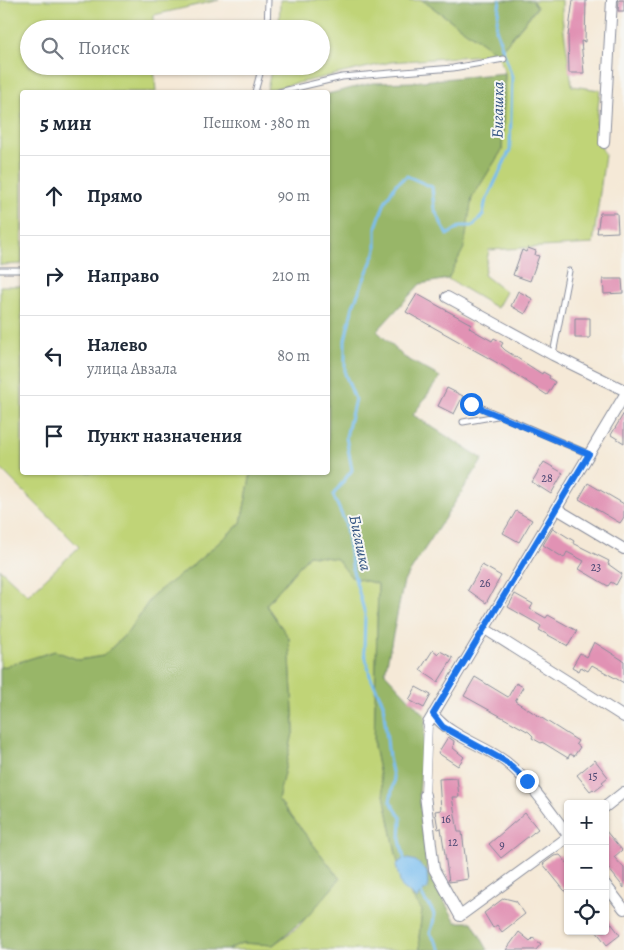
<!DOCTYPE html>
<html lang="ru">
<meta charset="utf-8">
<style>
body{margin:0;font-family:Alegreya,serif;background:#f6f6f7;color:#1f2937}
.controls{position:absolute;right:15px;bottom:15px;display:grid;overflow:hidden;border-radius:5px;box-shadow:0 1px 4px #0004}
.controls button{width:45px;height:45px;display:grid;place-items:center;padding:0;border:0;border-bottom:1px solid #e0e1e3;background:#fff;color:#1f2937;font:25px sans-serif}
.stop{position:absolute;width:15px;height:15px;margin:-11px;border:4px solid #1a73e8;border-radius:50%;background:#fff}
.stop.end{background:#1a73e8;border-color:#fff;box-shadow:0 1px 5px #0008}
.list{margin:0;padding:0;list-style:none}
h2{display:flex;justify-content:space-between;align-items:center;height:65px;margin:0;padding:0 20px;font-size:21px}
h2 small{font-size:16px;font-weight:400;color:#747a83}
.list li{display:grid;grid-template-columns:32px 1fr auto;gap:15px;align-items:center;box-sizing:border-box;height:80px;padding:0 20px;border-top:1px solid #e0e1e3}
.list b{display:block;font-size:19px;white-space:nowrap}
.list p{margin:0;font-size:16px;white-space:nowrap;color:#747a83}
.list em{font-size:16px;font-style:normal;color:#747a83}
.icon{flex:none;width:28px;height:28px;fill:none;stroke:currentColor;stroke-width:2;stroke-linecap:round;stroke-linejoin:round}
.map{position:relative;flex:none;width:624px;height:950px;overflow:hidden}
.search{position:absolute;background:#fff;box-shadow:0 1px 4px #0004;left:20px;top:20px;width:310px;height:55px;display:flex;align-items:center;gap:12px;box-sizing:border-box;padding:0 18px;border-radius:28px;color:#747a83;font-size:19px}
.panel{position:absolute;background:#fff;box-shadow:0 1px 4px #0004;left:20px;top:90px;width:310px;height:385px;border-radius:5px}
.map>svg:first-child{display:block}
.green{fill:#c0d477;stroke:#6e826a}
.forest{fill:#98b668;stroke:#5a7263}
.water{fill:#79bef0;stroke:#4a76a7}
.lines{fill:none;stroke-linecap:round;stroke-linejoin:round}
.stream{stroke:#79bef0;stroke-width:3}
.building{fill:#e192b4}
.service-casing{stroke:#888c9a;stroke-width:7}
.pedestrian-casing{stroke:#888c9a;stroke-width:9}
.minor-casing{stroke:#888c9a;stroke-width:12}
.service{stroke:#fff;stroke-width:5}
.pedestrian{stroke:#fff;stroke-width:8}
.minor{stroke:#fff;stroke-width:10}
.route{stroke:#1a73e8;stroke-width:6}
.labels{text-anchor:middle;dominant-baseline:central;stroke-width:4;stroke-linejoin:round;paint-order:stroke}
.number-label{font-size:12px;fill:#4c4874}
.water-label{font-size:16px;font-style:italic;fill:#325382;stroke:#f6f6f2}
</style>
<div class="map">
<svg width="624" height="950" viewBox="0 0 624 950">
<rect width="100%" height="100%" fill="#f6f6f2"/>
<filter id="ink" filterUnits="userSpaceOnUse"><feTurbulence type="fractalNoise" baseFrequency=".02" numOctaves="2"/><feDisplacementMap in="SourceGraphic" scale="10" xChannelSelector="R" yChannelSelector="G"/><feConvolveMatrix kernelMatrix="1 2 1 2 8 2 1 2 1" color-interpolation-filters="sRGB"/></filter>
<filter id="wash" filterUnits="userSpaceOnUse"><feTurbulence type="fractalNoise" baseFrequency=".0096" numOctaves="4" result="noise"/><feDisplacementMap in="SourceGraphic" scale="20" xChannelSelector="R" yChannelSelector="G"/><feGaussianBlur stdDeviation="1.12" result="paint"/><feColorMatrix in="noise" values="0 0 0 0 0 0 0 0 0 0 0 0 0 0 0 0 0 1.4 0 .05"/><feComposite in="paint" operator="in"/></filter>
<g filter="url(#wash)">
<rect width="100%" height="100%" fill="#f5e9d7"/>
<path class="green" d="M0,0H219L154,15V29H29V66H154L156,92H22V264L0,265Z
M280,0H344L346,2L422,0L498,54L537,8L532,0H562V17L572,86L600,90L595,134L605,155L593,244L489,250L484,275L506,292L497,308L448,279L472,198L502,150L505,73L498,54L391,62L267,90L272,66H321V29H279Z
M0,286H22V472L251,473L241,523L192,566L153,595L128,632L103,656L79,660L55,651L0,668V569L28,595L79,547L0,468Z
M309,555L338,559L351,577L378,584L374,746L402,883L422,910L419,937L420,950H227L242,943L273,945L298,927L340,879L278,799L294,729L289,638L266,605Z"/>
<path class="forest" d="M422,0H532L537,7L498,54Z
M505,73L502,150L472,198L464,248L448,279L420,284L377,331L404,357L440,377L413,415L483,459L404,581L385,673L426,717L419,794L428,873L456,922H472L488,950H420L419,937L422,910L402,883L374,746L378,584L351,577L337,559L309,555L266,605L289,638L294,729L278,799L340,879L308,916L273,945L242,943L227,950H0V668L55,651L79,660L103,656L128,632L153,595L192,566L241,523L251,473L328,472V94L372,83L412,82Z"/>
<path class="water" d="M404,858L416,861L427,872L428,889L420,893L417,899L401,886L396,865Z"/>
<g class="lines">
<path class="stream" d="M404,858L400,840L401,818L390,801L394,781L389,758L383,703L370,676L364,649L365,614L353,571L345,522L333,495L352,470L346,437L355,399L345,374V340L353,306L376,250V227L385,202L396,184L407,176L432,187L434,208L447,235L461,226H473L483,215L485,203L510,150L512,77L496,29L500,0
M421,893C429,912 440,906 430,933L441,950"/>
</g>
<g id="blocks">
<path class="building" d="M573,0H586L585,42L581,41L584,73H569L568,36Z
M619,0H624V11H618Z
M600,213H617L618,232L597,233Z
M528,248L536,251L535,255L539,256L530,281L513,275L522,250L526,252Z
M603,279H622L623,293L604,294Z
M518,291L533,299L525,314L511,306Z
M417,294L471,324L469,327L471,329L492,341L494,338L503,343L501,346L505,350L542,374L543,372L550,376L549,378L555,382L547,395L503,366L406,312Z
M575,318H590V338H575Z
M447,388L463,396L454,414L438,406Z
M624,413V443L611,435Z
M544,462L563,473L551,494L532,482Z
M588,483L624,504V517L620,523L579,499Z
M516,511L532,520L519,542L503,533Z
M553,528L574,541L573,543L609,561L608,564L622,574L616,585L611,582L608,586L579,569L584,561L567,552L564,558L543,545Z
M482,565L501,576L486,603L468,590Z
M515,594L533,604L530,609L546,618L548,615L577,631L568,646L539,630L541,626L538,624L508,607Z
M594,642L624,661V683L592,665L588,671L581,667L579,671L572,667L580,653L587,657Z
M433,650L438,654L440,651L453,658L438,682L420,670Z
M475,677L508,697L516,683L523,687L515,701L578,741L576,744L580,747L574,756L570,754L568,758L542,742L541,743L532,738L533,736L529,732L464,696Z
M416,687L431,695L424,708L409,700Z
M448,737L454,741L453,748L464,757L458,766L438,753Z
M595,760L608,777L602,782L604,784L595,791L593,789L590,791L577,775Z
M457,778L459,797H452L458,832H462L468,879L449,882L441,828L438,829L435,811L441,810L439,779Z
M525,813L538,829L501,858L489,844Z
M605,830L622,850L614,857L624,868V888L605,864Z
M560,855L568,864V895L543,864L554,856Z
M504,898L516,901L525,914L502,932L497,925L493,928L484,913Z
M605,915L620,935L607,945L596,931H605Z
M519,932L530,941L533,938L541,944L536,950H506Z"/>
</g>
</g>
<g filter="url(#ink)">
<use href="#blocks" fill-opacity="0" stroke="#888c9a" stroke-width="1"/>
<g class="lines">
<defs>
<path id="service" d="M267,29L268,0
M255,92L262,66
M279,92L342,77L453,68L504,59
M0,270H22
M553,354L569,271
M471,403L589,454
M463,422L497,416"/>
<path id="pedestrian" d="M425,795L428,723"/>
<path id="minor" d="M604,143L612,0
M447,297L553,355L624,390
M557,509L624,549
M485,629L624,717
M433,714C452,738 483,744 506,762C531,782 549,810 568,835
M428,723L624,396
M425,795L434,869L460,916L568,837
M605,807L624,792
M605,884L624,909"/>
</defs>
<use href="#service" class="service-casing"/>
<use href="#pedestrian" class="pedestrian-casing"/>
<use href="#minor" class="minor-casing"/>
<use href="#service" class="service"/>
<use href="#pedestrian" class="pedestrian"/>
<use href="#minor" class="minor"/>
</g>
</g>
<g class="lines" filter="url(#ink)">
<path class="route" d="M471,404L589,454L433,714L443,727L505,761L527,781"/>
</g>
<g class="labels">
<g class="number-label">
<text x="547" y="478">28</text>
<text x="596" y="567">23</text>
<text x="485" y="583">26</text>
<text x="593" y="776">15</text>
<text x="446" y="819">16</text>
<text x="453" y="842">12</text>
<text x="502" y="845">9</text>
</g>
<g class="water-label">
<text transform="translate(498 110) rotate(-89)">Бигашка</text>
<text transform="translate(360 543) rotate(78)">Бигашка</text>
</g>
</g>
</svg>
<div class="controls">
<button>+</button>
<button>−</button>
<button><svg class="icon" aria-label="locate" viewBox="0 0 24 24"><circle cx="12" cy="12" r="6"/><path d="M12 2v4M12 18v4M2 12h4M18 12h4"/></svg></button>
</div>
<div class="stop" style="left:471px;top:404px"></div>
<div class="stop end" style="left:527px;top:781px"></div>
<div class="search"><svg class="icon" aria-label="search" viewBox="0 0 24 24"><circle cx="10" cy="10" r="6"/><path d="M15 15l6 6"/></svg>Поиск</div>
<section class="panel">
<h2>5 мин<small>Пешком · 380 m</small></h2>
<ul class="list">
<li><svg class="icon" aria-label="ahead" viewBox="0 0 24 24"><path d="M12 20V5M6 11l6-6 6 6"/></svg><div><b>Прямо</b></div><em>90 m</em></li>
<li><svg class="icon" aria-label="right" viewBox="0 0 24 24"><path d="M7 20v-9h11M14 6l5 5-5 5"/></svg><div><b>Направо</b></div><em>210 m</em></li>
<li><svg class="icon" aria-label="left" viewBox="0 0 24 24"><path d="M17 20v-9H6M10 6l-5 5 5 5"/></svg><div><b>Налево</b><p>улица Авзала</p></div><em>80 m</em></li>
<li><svg class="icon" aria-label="arrive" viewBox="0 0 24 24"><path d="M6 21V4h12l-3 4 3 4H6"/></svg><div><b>Пункт назначения</b></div></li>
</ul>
</section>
</div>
